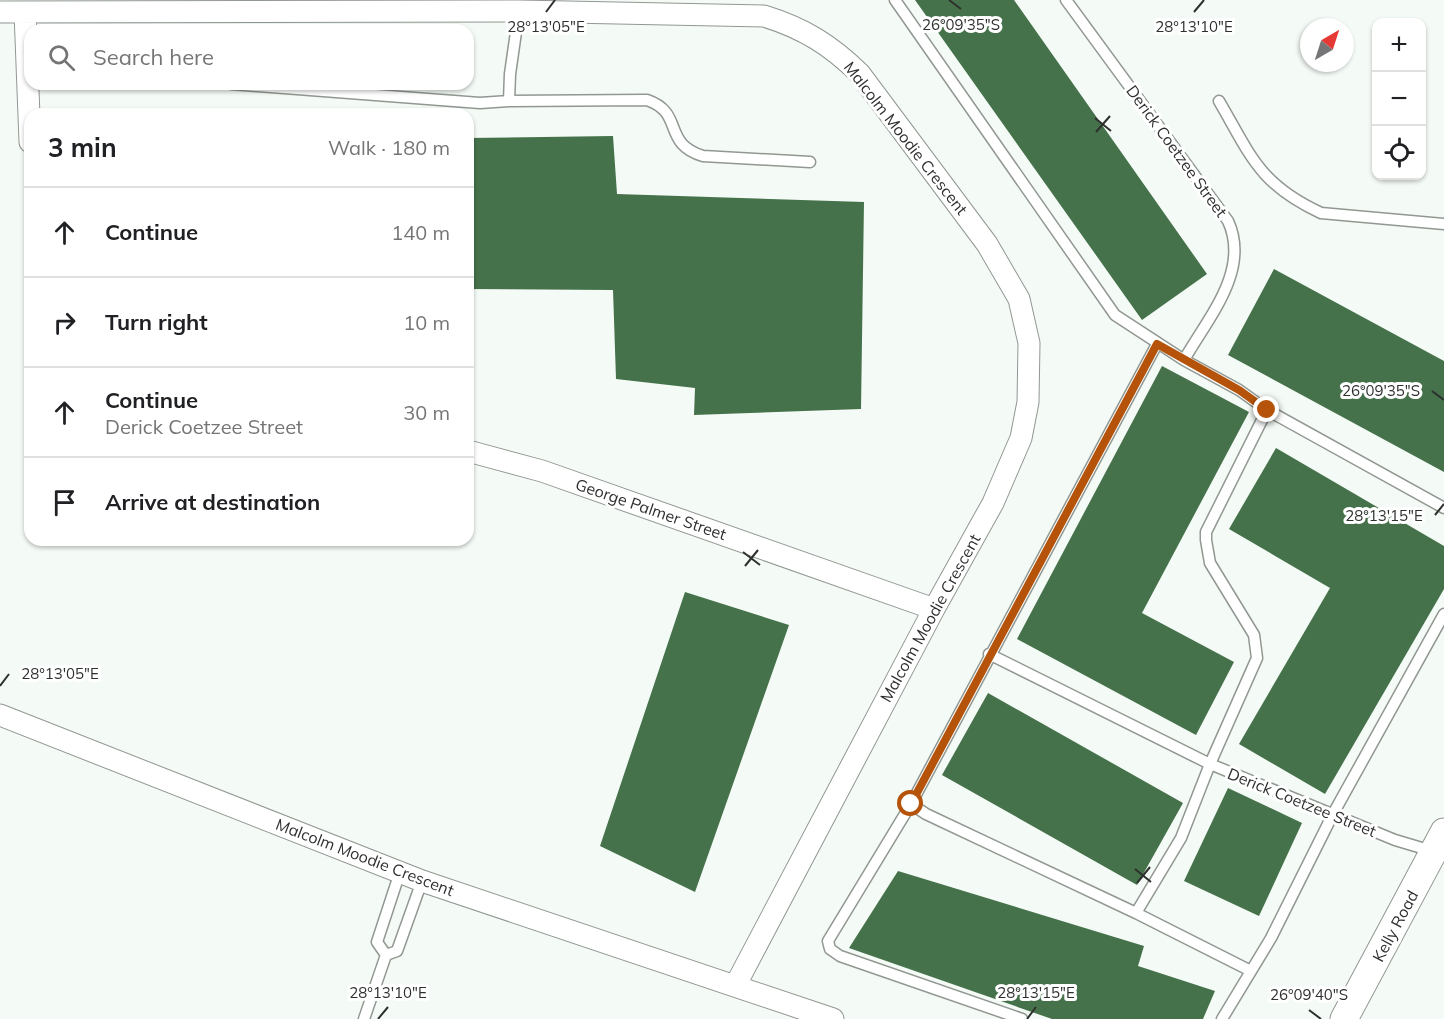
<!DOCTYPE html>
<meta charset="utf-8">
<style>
body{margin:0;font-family:Mulish,sans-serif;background:#f6f6f6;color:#202124}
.controls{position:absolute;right:18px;top:18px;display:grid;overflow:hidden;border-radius:12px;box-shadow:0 2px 4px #0004}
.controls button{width:54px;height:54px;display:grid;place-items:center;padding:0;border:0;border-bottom:2px solid #e0e0e0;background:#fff;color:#202124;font:30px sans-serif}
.compass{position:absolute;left:1300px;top:18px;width:54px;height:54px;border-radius:50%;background:#fff;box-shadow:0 2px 4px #0004;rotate:39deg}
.stop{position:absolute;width:18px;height:18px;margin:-14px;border:4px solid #b45309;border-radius:50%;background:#fff}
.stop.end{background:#b45309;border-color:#fff;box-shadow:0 2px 6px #0008}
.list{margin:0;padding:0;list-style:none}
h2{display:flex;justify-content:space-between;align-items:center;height:78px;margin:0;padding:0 24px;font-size:26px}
h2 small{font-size:20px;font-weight:400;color:#757577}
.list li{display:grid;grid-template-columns:39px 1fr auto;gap:18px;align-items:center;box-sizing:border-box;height:90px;padding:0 24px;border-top:2px solid #e0e0e0}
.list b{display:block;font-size:22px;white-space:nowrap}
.list p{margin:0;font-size:20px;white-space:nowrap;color:#757577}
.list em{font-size:20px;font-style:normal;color:#757577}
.icon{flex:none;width:33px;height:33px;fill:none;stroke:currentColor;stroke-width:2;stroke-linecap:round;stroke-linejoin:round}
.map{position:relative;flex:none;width:1444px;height:1019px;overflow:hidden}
.search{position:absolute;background:#fff;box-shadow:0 2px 4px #0004;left:24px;top:24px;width:450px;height:66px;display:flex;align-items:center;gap:15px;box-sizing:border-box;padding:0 21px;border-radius:18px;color:#757577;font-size:22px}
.panel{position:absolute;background:#fff;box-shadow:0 2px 4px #0004;left:24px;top:108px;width:450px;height:438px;border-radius:18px}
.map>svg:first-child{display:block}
.building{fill:#45724b}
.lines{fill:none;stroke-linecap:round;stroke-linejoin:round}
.service-casing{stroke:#919791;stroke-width:13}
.minor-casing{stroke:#919791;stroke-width:23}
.tertiary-casing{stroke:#919791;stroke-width:29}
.service{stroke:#fff;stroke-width:10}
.minor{stroke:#fff;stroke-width:21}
.tertiary{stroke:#fff;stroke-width:27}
.route{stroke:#b45309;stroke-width:8}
.ticks{fill:none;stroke:#2e302e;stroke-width:2}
.labels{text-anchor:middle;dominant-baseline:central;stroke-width:6;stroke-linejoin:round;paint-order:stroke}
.street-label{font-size:16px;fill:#2e302e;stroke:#fff}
.ticks-label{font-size:15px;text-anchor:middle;fill:#2e302e;stroke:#fff;stroke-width:6;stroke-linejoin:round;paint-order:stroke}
</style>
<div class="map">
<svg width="1444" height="1019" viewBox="0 0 1444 1019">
<rect width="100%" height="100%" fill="#f4faf5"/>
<path class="building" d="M915,0H1014L1207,274L1142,320Z
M104,108H274L275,114H104Z
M613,136L617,194L864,202L861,409L694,415L695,388L616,379L613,290L468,289V138Z
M1274,269L1444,361V472L1228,355Z
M1162,366L1249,412L1142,613L1234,662L1196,735L1017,639Z
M1276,448L1444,546V589L1325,794L1239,744L1330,588L1229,529Z
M685,592L789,625L695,892L600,846Z
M988,693L1183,803L1137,885L942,775Z
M1228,788L1302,823L1259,916L1184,881Z
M898,871L1144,946L1138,966L1215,991L1203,1019H1052L849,948Z"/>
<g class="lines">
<defs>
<path id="service" d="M895,0L1115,315L1184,360
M1066,0L1228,221C1251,271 1207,319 1184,360L1239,390L1267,410L1206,532V540L1210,563L1254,635L1257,658L1210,764L1395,840L1432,851
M231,84L480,103L509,101L510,74L519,11
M509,101L647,100C685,113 661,143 703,156L810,162
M1219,101C1251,156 1259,184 1321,213L1444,224
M1267,410L1444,508
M989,654L1210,764L1181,838L1136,913L926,814L911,804L828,941L830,949L840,956L1022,1019
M911,804L1157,344
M1136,913L1251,971
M386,955L377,942L400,872
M386,955L397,951L422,881
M364,1019L386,955
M1222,1019L1271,938L1333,814L1444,614"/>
<path id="minor" d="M0,12L519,11L764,16C803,28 831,45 860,74L987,244L1019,299L1029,343L1028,402L1021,438L993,503L934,609L735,986
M25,12L30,142
M468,451L542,471L934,609
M0,715L422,881L833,1019"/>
<path id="tertiary" d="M1344,1019L1444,832"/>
</defs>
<use href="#service" class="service-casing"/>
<use href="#minor" class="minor-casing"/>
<use href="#tertiary" class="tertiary-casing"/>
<use href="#service" class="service"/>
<use href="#minor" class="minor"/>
<use href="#tertiary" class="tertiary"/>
</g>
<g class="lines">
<path class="route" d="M911,804L1157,344L1239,390L1267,410"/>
</g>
<path class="ticks" d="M949,0L961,9M546,12L555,0M1194,12L1204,0M1095,118L1111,131M1096,132L1110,116M1432,391L1444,400M1435,515L1444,504M743,552L760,565M745,566L758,550M0,686L9,674M1135,869L1151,882M1137,883L1150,867M1309,1010L1321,1019M378,1019L388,1007M1027,1019L1036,1007"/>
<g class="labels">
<g class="street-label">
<text transform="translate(906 138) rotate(52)">Malcolm Moodie Crescent</text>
<text transform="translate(1177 151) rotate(54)">Derick Coetzee Street</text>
<text transform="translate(651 509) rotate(19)">George Palmer Street</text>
<text transform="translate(930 618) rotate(-61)">Malcolm Moodie Crescent</text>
<text transform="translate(1302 802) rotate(22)">Derick Coetzee Street</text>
<text transform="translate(365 857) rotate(21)">Malcolm Moodie Crescent</text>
<text transform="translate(1395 926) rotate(-62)">Kelly Road</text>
</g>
</g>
<g class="ticks-label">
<text x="961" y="30">26°09'35"S</text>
<text x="546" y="32">28°13'05"E</text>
<text x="1194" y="32">28°13'10"E</text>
<text x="1381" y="396">26°09'35"S</text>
<text x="1384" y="521">28°13'15"E</text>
<text x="60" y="679">28°13'05"E</text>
<text x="388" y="998">28°13'10"E</text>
<text x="1036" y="998">28°13'15"E</text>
<text x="1309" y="1000">26°09'40"S</text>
</g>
</svg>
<div class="controls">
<button>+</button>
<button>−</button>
<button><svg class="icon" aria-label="locate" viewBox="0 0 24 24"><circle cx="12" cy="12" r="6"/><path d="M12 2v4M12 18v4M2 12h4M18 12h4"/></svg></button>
</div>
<svg class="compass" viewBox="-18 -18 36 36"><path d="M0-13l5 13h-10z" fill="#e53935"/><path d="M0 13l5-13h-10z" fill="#757577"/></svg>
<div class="stop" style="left:911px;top:804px"></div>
<div class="stop end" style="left:1267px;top:410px"></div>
<div class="search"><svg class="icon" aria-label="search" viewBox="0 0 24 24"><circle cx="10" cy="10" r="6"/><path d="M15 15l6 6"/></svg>Search here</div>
<section class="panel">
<h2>3 min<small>Walk · 180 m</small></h2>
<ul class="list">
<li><svg class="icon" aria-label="ahead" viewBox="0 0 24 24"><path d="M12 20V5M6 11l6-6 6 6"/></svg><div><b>Continue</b></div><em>140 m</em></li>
<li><svg class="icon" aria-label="right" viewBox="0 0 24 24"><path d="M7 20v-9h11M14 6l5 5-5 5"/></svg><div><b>Turn right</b></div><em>10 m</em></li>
<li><svg class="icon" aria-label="ahead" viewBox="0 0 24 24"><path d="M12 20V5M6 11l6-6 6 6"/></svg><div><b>Continue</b><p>Derick Coetzee Street</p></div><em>30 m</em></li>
<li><svg class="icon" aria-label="arrive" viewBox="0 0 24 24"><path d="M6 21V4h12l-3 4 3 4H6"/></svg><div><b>Arrive at destination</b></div></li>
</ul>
</section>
</div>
